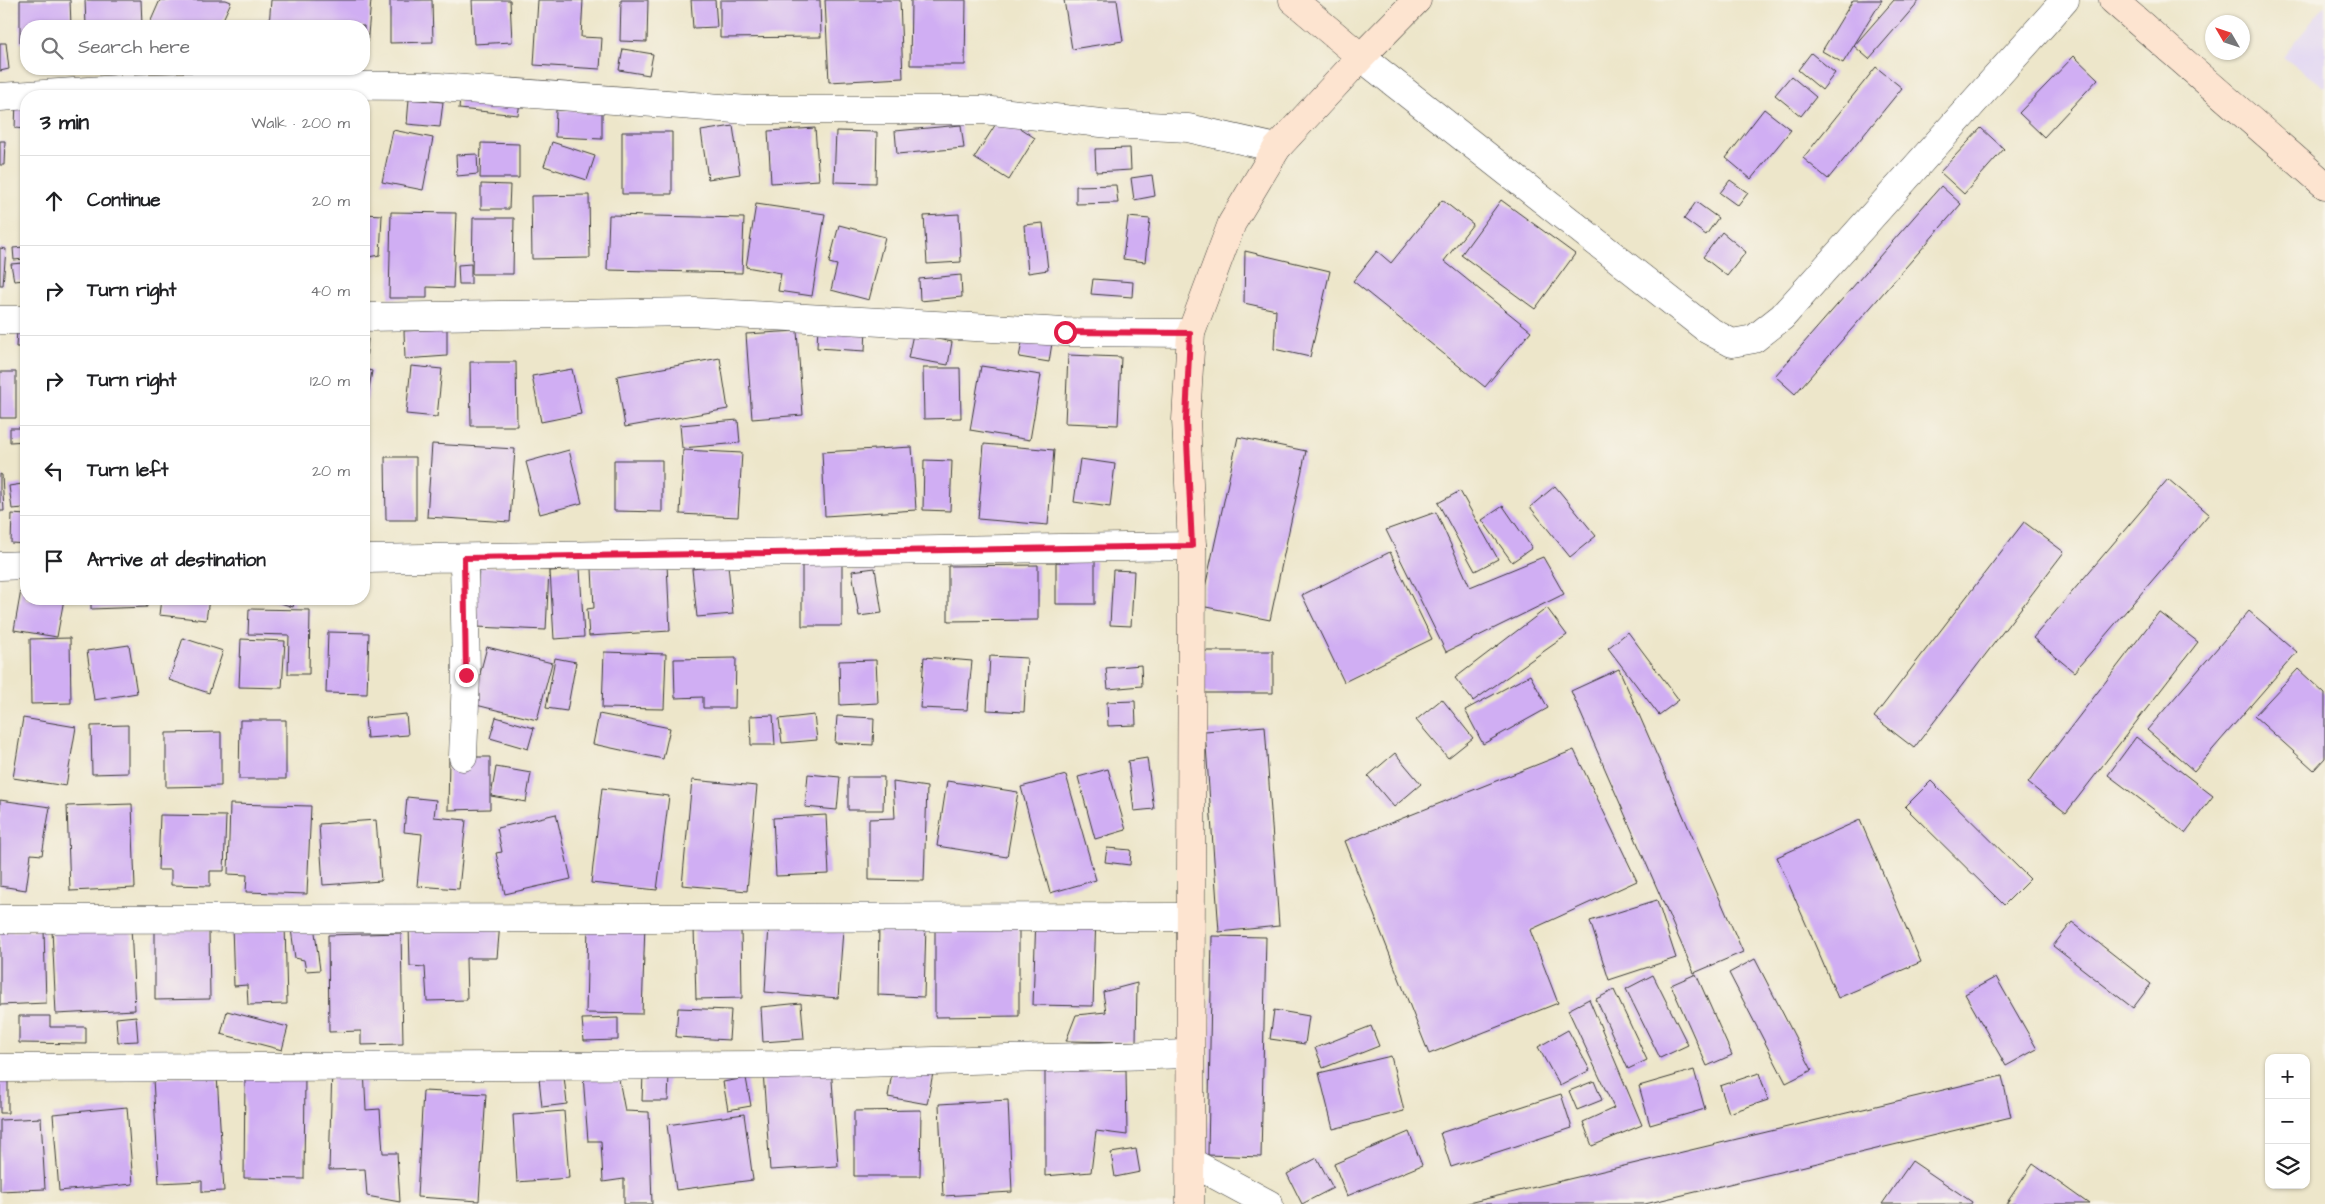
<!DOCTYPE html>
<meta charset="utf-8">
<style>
body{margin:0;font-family:"Architects Daughter",sans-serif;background:#f2f2f2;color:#202124}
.controls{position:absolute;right:15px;bottom:15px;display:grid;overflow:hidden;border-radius:10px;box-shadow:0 1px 4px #0004}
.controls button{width:45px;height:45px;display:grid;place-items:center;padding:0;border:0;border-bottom:1px solid #e0e0e0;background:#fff;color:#202124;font:25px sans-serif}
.compass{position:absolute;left:2205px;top:15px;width:45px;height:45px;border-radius:50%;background:#fff;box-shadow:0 1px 4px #0004;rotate:309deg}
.stop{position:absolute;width:15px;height:15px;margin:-11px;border:4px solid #e11d48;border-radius:50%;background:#fff}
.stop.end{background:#e11d48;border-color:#fff;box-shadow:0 1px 5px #0008}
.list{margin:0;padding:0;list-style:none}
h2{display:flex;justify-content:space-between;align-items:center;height:65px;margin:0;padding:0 20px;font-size:21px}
h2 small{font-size:16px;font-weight:400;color:#757577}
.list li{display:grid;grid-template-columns:32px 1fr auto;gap:15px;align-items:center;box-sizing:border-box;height:90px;padding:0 20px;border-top:1px solid #e0e0e0}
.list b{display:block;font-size:19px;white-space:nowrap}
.list em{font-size:16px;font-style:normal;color:#757577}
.icon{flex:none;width:28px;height:28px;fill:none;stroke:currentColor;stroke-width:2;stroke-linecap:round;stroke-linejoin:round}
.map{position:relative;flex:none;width:2325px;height:1204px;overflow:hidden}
.search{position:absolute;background:#fff;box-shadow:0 1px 4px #0004;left:20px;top:20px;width:350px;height:55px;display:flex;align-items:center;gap:12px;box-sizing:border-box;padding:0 18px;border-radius:20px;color:#757577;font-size:19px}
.panel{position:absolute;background:#fff;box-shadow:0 1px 4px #0004;left:20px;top:90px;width:350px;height:515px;border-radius:20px}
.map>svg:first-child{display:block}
.built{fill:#e0d4f4}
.building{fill:#d0aef3}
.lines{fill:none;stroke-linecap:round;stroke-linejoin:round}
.street-casing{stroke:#3b3a36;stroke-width:29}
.secondary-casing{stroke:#3b3a36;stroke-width:29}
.street{stroke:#fff;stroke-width:28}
.secondary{stroke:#fde4d0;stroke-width:28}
.route{stroke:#e11d48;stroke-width:6}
</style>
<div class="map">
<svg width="2325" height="1204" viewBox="0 0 2325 1204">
<rect width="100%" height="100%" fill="#f7f3e8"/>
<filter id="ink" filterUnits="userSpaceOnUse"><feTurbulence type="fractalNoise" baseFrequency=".02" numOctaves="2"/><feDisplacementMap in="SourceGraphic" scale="10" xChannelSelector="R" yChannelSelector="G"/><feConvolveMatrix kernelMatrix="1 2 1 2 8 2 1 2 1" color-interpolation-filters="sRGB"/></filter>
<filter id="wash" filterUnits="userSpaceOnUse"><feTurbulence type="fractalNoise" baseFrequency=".0096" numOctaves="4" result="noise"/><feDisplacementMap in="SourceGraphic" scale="20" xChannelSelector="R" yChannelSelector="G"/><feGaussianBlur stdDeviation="1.12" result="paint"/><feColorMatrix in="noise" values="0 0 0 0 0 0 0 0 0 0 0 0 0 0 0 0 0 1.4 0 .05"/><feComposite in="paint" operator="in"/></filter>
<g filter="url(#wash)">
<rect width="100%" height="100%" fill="#ede6ca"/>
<path class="built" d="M2325,5V88L2283,57Z"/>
<g id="blocks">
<path class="building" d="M20,0H70L71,26H26V43H20Z
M85,0H141L142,26H86Z
M160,0H226L231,2L220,26H152L149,25Z
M271,0H371L367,47H364V26H269Z
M390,0H432L433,42L390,43Z
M472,0H510L512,42L474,44Z
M538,0H583L581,37L602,38L600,69L534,65Z
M621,0H648L647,42L620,41Z
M691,0H715L717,27L693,28Z
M720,0H820L821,37L720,38Z
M825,0H900L903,78L829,82Z
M911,0H966L965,65H910Z
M1064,0H1117L1123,41L1072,49Z
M1853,0H1882L1843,63L1822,51Z
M1894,0H1920L1869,59L1854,46Z
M0,43H6L9,69L0,71Z
M623,49L653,54L649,75L619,70Z
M1811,53L1835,73L1822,90L1798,70Z
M2074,56L2098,79L2044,137L2019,113Z
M1876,67L1902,88L1828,179L1803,158Z
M1791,76L1816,97L1801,116L1775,95Z
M460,96L520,103L518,115L459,109Z
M409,99L443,102L440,127L407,124Z
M16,101H26V129L15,128Z
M1764,109L1791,130L1751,179L1726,158Z
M556,110L602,111V139L555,137Z
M1001,116L1035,138L1009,180L974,158Z
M961,125L964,148L897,154L895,131Z
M733,126L740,174L708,179L701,131Z
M815,128L819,180L771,183L768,131Z
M1981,128L2004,149L1964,194L1940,172Z
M393,130L433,138L423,190L382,182Z
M836,131L877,132L876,183L834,182Z
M622,132H672V194H622Z
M0,141H5L4,165H0Z
M552,142L595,156L587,180L544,166Z
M481,143L519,144V178H480Z
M1130,148L1131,170L1096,172L1095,149Z
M477,154L478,174L457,176L456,155Z
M1152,175L1155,196L1134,200L1131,178Z
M1730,180L1748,193L1738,206L1720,193Z
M481,184L510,185L509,209H481Z
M1116,185L1118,203L1076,204V186Z
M1941,186L1961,204L1795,394L1775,376Z
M589,195L590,258L532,259L531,196Z
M1442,200L1473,224L1444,261L1531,331L1485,387L1353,281L1377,251L1391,263Z
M1501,200L1575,254L1535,309L1461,255Z
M1696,202L1718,218L1706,235L1684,219Z
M756,204L825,214L812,296L778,291L781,273L746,267Z
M391,212L456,213L453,288L427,287V298H389Z
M364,214L382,215L380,255L364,258Z
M959,214L961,262L927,264L924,216Z
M609,215L744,218L742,273L607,270Z
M1128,217L1150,219L1145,262L1123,259Z
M473,218H514L513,274H472Z
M1043,223L1048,270L1028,273L1024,225Z
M839,225L885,237L869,300L831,290L837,265L829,263Z
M1722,232L1746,252L1727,276L1703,257Z
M24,247V259L14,260L13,248Z
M0,248L6,249L3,285H0Z
M1245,251L1330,271L1310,357L1274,349L1276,310L1244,303Z
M23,263L25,280L14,281L11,264Z
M471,264V284H459L458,265Z
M961,275L962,297L920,301L919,279Z
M1093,279L1133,282L1132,297L1091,294Z
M818,324L866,327L865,351L817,348Z
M447,329V356L405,359L404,331Z
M17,331H26V347H16Z
M797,331L803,415L752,419L746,334Z
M913,334L952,342L948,365L908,358Z
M364,338L368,339L366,360H364Z
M1023,338L1052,343L1049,362L1019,357Z
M1068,355L1121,357L1118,425L1065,423Z
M720,358L728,409L625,427L617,376Z
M470,362H516L517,426H471Z
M411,366L442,369L437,417L406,414Z
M981,366L1041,375L1030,440L970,430Z
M923,368H960L961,418L924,419Z
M364,369L372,371L365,412H364Z
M572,369L581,414L541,422L532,376Z
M0,372H16V418H0Z
M738,420L740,443L682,448L680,425Z
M10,428H26V441L10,442Z
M1238,437L1306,451L1270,620L1201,606Z
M432,444L515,449L510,522L427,517Z
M984,444L1054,450L1048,525L978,519Z
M912,447L916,510L825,516L822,452Z
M569,450L582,503L540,514L526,462Z
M683,450L742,453L738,517L680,514Z
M385,457H416V520H386Z
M1080,459L1115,464L1110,507L1074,502Z
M614,460H662V512L614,511Z
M924,460L952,461L950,511L923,510Z
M0,474L2,475L4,511H0Z
M2168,479L2209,514L2074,672L2033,638Z
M22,484L24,508L12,509L9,486Z
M1555,486L1596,536L1570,557L1530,507Z
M1460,491L1498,559L1475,571L1438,503Z
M364,495L368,496L366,527H364Z
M1503,506L1532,548L1512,562L1482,520Z
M1436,512L1470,587L1543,557L1564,594L1446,652L1386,530Z
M12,514L26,515V544L11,543Z
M2024,522L2064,552L1914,748L1874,717Z
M1390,552L1432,639L1344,682L1302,595Z
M802,559H842V626H802Z
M1095,561V604H1056V562Z
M667,564L670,631L589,636L587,609L594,608L592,569Z
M728,565L733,614L697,617L692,569Z
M1038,565V620L948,621V566Z
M479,567L549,570L546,630L476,627Z
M875,568L882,613L859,616L852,571Z
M580,569L584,637L554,639L550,571Z
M1113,570L1134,571L1131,626L1110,625Z
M23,579H26V599H64L57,637L14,630Z
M91,599H146L147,607L91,609Z
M161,599H209L206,620L159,615Z
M268,599H295L293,607Z
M1547,608L1567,635L1473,701L1455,678Z
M249,609L310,610L309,674H288L289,635L248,634Z
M2249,611L2297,652L2194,771L2147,730Z
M2159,612L2198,642L2066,813L2028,783Z
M328,632L369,633L367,694L326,693Z
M1628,632L1679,700L1659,715L1608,648Z
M70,638L71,703L31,704L30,639Z
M183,638L223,651L209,693L169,680Z
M241,639L285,641L282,688L239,687Z
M129,645L137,693L94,700L87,651Z
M487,647L552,663L537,720L472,704Z
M1203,651H1273V693H1203Z
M604,652L666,654L664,709L602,708Z
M990,656L1027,658L1024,712L987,710Z
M924,657L972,661L967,710L920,708Z
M555,658L576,662L567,711L546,708Z
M736,658L735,708H703V697L675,698L674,659Z
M876,660L878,703L840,705L839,661Z
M1141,665L1142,686L1108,689L1106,668Z
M1619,669L1743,952L1694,973L1571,691Z
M2298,669L2325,694V758L2314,770L2254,716Z
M1530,675L1548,708L1483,744L1465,710Z
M1442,699L1473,738L1448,758L1416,720Z
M1135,701L1136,725L1108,726L1107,702Z
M406,714L408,735L367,738L365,718Z
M599,714L670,728L663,759L593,744Z
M773,715L775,745H751L750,716Z
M814,715L817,740L782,743L779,719Z
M837,716L874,718L873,745L835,743Z
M496,717L534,728L528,749L490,738Z
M23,718L76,727L66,786L13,778Z
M240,720H286V779H239Z
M128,725V773L92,774L91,726Z
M1265,726L1279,926L1219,932L1205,731Z
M221,732V786L166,787V733Z
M2136,737L2213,796L2185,833L2108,775Z
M1574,750L1637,881L1530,930L1558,1003L1429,1054L1345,841Z
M1395,753L1421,784L1394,807L1368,776Z
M449,757H490V809L448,810Z
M1147,758L1154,809L1134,811L1128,761Z
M496,767L531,773L526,802L491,796Z
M1108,769L1126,830L1095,839L1078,777Z
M808,774L840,777L837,810L805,807Z
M1066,775L1096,880L1050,893L1021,787Z
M848,777H884L883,810H848Z
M692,780L757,786L747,891L682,885Z
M947,781L1018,792L1007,857L937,846Z
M1931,781L2030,879L2004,905L1905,807Z
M893,782L927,787L924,881L869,880V819L895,818Z
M602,788L669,796L657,890L591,883Z
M407,797L436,800L434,817L466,820L459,889L417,886L422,834L404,832Z
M0,800L50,807L42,855L31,854L26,890L0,886Z
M132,804L135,888L70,891L67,806Z
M230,804L311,806L307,894L246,892L247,875L228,874Z
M556,814L571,879L505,894L496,853L502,852L497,828Z
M160,815L226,816L224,871H210V886L171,885V870H158Z
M826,815L829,874L776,876L773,818Z
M376,820L381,881L323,885L319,824Z
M1860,820L1921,962L1838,998L1777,857Z
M1107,848L1131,850L1130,865L1105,862Z
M1657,900L1676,958L1609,980L1590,921Z
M1036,915L1096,916L1093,1006L1033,1005Z
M935,917H1019V1016L935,1017Z
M2072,922L2151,984L2133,1008L2053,946Z
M500,923L497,958H466L467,1000L427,1001L425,967L410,966L409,925Z
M588,923L645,924L642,1014L586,1013Z
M879,923L926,924L924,997L878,995Z
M285,924L287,1004L248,1005L247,985L234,986L232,926Z
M314,925L320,970L306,971L304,960L295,958L291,929Z
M769,925L843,930L838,998L765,992Z
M131,926L135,1010L56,1014L52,930Z
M741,927L742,998L696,999L694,928Z
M44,930L46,1003L0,1005V932Z
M209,930L210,999L155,1000V931Z
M401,933L403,1044L361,1045V1031L329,1032L328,935Z
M1212,936L1266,937L1261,1157L1208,1155Z
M1755,959L1812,1070L1786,1083L1729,973Z
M1696,974L1732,1055L1707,1066L1671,985Z
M1653,975L1688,1045L1660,1058L1626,989Z
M1996,977L2037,1049L2006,1066L1965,994Z
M1137,983L1136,1042L1066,1041L1076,1015L1106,1012L1103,992Z
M1614,990L1647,1060L1628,1069L1596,999Z
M1589,999L1642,1125L1592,1146L1583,1122L1614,1108L1568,1010Z
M801,1003L804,1039L763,1042L761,1007Z
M678,1008L731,1010L729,1040L676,1037Z
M1274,1010L1309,1016L1305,1044L1270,1039Z
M227,1011L288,1027L282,1050L221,1034Z
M19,1016H50V1027H86V1044L19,1043Z
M136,1016L138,1041L118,1042L116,1018Z
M618,1018V1040L584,1041L582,1019Z
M1371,1026L1379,1046L1323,1068L1315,1048Z
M1568,1030L1590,1070L1560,1086L1538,1047Z
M1391,1056L1404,1111L1333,1129L1319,1073Z
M831,1066L838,1166L770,1170L763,1071Z
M893,1066L933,1073L927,1104L888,1097Z
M332,1068L364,1069L366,1110L380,1109L383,1153H397L400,1202L367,1196L365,1169L329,1170Z
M1126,1070L1127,1135L1096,1131L1091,1172L1045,1176V1071Z
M1694,1070L1705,1109L1650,1125L1639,1086Z
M0,1072L8,1073V1113H0Z
M643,1073L669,1074L668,1101H642Z
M1759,1073L1768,1100L1729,1113L1720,1086Z
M618,1074L625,1111L649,1112L652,1204H624V1179L603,1182L601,1141H588L583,1076Z
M217,1075L224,1191L202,1192V1181L159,1183L153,1079Z
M245,1075L305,1076L304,1179L244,1178Z
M564,1076L567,1104L542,1107L539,1078Z
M2002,1076L2011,1117L1645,1204H1464Z
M746,1078L751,1106L728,1110L723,1082Z
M1594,1081L1602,1100L1577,1110L1569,1091Z
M423,1091L486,1094L479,1201L417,1197Z
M1561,1094L1572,1128L1451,1167L1440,1133Z
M1008,1100L1012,1192L943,1196L939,1104Z
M127,1107L133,1184L59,1191L53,1114Z
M921,1110L920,1176H854V1111Z
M564,1111L569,1178L517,1182L513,1115Z
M744,1114L753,1180L676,1190L667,1125Z
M41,1118L45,1189L0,1191V1120Z
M1409,1132L1422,1165L1347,1196L1334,1164Z
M1136,1149L1140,1172L1115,1177L1111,1153Z
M1317,1158L1333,1188L1302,1204L1287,1174Z
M1912,1161L1972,1202L1971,1204H1882Z
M2033,1164L2089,1204H2006Z"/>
</g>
</g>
<g filter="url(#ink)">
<use href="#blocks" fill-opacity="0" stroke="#3b3a36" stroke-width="1"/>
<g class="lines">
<defs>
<path id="street" d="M1361,57L1708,330L1732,343L1754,339L1782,317L2065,0
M0,97L118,89L241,85L426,86L748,110H983L1110,124L1188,128L1277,148
M364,317L695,312L1065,332L1191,333
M0,320H26
M364,559L1192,546
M0,566L26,565
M463,757L466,675L464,558
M0,919L1190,917
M0,1068L789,1065L1190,1054
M1191,1162L1269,1204"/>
<path id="secondary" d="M2113,0L2325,185
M1361,57L1417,0
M1190,1204L1192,546L1186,420L1191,333L1232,223L1277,148L1361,57L1293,0"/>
</defs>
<use href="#street" class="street-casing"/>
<use href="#secondary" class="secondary-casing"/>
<use href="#street" class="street"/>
<use href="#secondary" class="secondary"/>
</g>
</g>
<g class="lines" filter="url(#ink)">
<path class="route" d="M466,675L464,558L1192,546L1186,420L1190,333L1065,332"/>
</g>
</svg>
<div class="controls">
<button>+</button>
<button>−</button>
<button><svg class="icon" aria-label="layers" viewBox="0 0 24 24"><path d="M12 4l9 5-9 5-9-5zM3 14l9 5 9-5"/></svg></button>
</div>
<svg class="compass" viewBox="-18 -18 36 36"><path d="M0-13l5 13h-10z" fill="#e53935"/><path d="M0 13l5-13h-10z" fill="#757577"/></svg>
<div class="stop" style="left:1065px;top:332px"></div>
<div class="stop end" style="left:466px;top:675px"></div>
<div class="search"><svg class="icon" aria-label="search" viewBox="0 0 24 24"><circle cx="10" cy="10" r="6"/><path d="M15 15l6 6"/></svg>Search here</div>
<section class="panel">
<h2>3 min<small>Walk · 200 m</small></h2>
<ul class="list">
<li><svg class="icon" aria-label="ahead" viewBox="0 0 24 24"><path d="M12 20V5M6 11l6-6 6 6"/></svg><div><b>Continue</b></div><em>20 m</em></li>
<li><svg class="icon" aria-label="right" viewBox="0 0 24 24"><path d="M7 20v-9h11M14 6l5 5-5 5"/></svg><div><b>Turn right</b></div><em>40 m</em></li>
<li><svg class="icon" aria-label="right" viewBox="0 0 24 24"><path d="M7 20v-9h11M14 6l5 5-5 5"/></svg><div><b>Turn right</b></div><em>120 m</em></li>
<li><svg class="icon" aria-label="left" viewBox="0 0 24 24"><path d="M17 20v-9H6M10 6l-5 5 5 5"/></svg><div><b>Turn left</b></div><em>20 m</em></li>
<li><svg class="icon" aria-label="arrive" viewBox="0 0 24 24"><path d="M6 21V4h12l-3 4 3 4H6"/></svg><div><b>Arrive at destination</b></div></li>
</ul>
</section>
</div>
